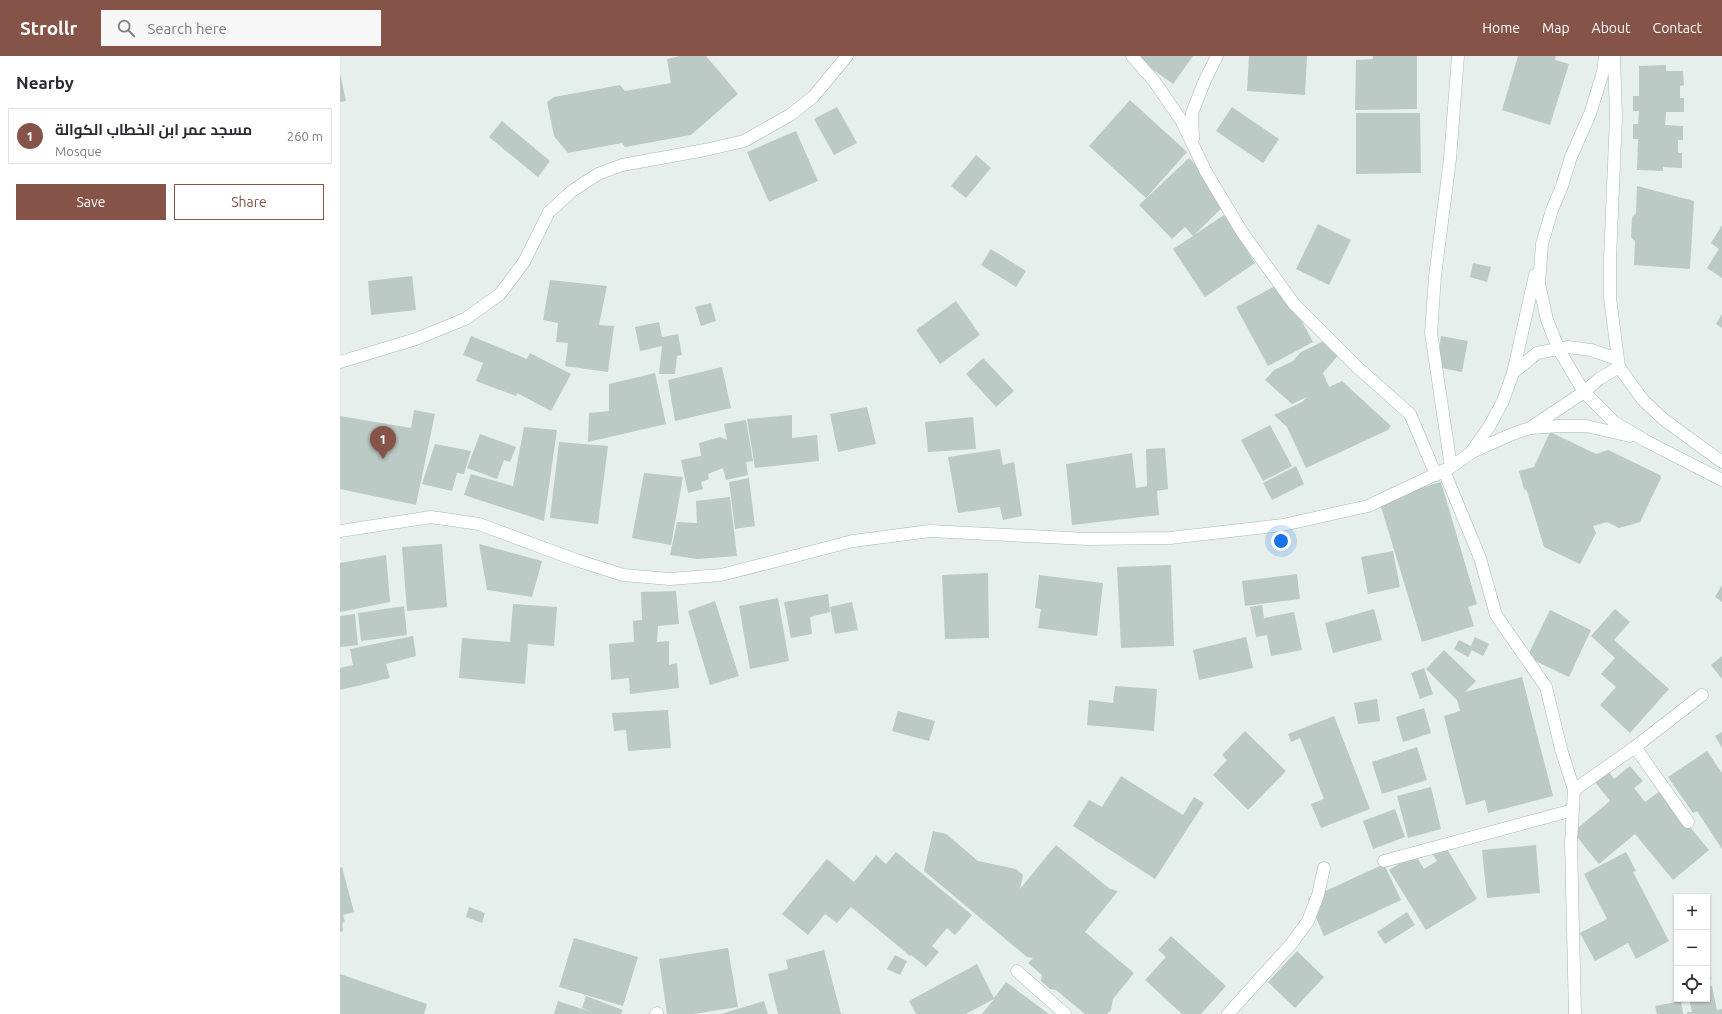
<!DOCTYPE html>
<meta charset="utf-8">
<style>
body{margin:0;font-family:Ubuntu,Cairo,sans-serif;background:#f7f7f7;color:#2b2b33}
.controls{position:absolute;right:12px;bottom:12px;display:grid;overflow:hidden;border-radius:0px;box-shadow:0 1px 3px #0004}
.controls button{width:36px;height:36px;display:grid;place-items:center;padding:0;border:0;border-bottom:1px solid #e1e1e2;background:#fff;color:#2b2b33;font:20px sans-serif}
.you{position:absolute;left:941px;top:485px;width:14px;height:14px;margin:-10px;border:3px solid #fff;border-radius:50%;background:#1a73e8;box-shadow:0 0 0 6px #1a73e833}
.badge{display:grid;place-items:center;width:26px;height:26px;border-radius:50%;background:#855347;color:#fff;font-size:13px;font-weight:700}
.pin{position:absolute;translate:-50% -33px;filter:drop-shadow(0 1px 2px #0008)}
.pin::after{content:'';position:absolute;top:21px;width:14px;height:12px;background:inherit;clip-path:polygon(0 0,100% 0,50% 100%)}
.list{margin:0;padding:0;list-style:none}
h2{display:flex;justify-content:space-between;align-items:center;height:52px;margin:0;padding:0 16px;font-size:17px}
h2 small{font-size:13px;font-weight:400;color:#7c7c81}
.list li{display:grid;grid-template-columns:26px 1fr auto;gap:12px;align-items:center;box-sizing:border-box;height:56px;margin:0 8px 8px;padding:0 8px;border:1px solid #e1e1e2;border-radius:0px}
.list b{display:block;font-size:15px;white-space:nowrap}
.list p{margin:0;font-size:13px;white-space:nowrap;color:#7c7c81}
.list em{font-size:13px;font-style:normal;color:#7c7c81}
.actions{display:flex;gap:8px;padding:12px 16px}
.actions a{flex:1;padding:9px 0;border:1px solid #855347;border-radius:0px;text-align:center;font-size:14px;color:#855347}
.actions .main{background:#855347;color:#fff}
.icon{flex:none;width:22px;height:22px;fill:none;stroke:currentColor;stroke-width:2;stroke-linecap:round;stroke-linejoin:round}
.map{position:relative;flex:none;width:1382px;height:958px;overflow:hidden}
header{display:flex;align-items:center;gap:24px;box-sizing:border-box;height:56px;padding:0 20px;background:#855347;color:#fff}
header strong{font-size:19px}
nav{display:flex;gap:22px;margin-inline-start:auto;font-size:14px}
.search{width:280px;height:36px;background:#f7f7f7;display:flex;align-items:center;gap:10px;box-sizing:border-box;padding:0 14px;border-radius:0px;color:#7c7c81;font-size:15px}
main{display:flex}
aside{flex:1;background:#fff}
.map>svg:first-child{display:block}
.building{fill:#bbcac4}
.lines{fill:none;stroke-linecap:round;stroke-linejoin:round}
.street-casing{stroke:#a8b8b2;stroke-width:13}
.secondary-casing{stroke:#a4bbb3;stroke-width:13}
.street{stroke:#fff;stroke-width:12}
.secondary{stroke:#fff;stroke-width:12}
</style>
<header>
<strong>Strollr</strong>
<div class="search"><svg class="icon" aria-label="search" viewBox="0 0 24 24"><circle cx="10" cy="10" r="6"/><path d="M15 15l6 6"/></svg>Search here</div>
<nav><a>Home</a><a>Map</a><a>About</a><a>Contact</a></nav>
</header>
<main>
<aside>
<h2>Nearby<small></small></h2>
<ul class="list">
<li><span class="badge">1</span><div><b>مسجد عمر ابن الخطاب الكوالة</b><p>Mosque</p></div><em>260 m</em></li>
</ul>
<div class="actions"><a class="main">Save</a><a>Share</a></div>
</aside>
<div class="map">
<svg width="1382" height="958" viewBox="0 0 1382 958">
<rect width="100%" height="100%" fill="#e6efeb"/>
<path class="building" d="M340,0H366L398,38L351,79L285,91L282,87L228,97L214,80L207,46L214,41L280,29L285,35L331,27L327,3Z
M794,0H853L833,28Z
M909,0H967L965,39L907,35Z
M1033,0H1077V53L1015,54L1016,4L1033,3Z
M1178,0H1216L1215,4L1229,8L1210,69L1162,54Z
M1326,9V15H1343L1344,29L1340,30V42H1344V56H1326L1325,69L1343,70V84H1338V97H1342V112L1323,111V115L1297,114L1298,83H1293V68H1298L1299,55H1293V40H1299V10Z
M0,17L6,45L0,46Z
M790,44L847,96L806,142L749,90Z
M497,51L517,87L494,99L474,63Z
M892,51L939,83L923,107L876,75Z
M1016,57H1080L1081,117L1016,118Z
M162,65L210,105L198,121L149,81Z
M456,75L478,125L429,146L407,96Z
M636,99L651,112L626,142L611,130Z
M849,102L889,145L854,179L884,159L915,207L865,241L833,193L853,180L845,171L832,183L799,149Z
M1297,130L1354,145L1350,213L1294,209L1295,185L1291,181L1292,161L1296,157Z
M978,168L1011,184L989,229L956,213Z
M1382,169V222L1367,212L1379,193L1371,187Z
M651,193L686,215L676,231L641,209Z
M1133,207L1151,211L1147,226L1130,221Z
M72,220L76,254L31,259L28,225Z
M210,224L267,230L259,269L274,270L268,316L225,310L228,287L216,286L218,267L203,264Z
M941,227L973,286L928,310L896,251Z
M616,245L640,279L600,308L576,274Z
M371,247L376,265L361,270L355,251Z
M1382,258V272L1376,268Z
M319,266L322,281L338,278L342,299L337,300L335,318H319L322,290L300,295L295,271Z
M131,280L187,303L190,297L231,318L211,355L177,337L176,340L136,325L143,307L123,299Z
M1101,280L1128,285L1122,316L1096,311Z
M986,284L1000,297L983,317L989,331L1002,325L1051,370L1048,374L966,412L947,371L934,359L962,346L967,341L952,348L925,324L934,314L953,305L961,296Z
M643,302L674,335L656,351L626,318Z
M382,311L391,352L335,365L328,324Z
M315,317L326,368L248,386L249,357L269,355V328Z
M527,351L536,388L498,396L490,358Z
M74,354L95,358L76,449L0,433V360L71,372Z
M452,359V382L477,379L479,405L415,412L407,363Z
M633,361L636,393L588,396L585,366Z
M406,364L413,405L406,406L408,419L386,424L383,412L368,418L369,423L361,426L363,433L348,437L341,404L361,400L359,387L380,381L387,384L384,368Z
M930,369L952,410L923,425L901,384Z
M184,371L217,374L204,465L124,439L131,418L173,430Z
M1210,376L1256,398L1268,394L1320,419L1321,422L1300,466L1279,472L1267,466L1253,470L1256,477L1240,508L1204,491L1187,435L1184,433L1179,415L1194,411Z
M140,378L176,391L170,406L164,404L157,423L127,412Z
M219,386L268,390L258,468L210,462Z
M95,388L131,395L124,418L117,417L112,435L82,428Z
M825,392L828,433L817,435L819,459L732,469L726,408L792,397L796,432L807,430L806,393Z
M660,393L663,409L674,406L682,460L663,464L660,451L618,457L608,401Z
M956,410L964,428L932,444L923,427Z
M304,417L343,421L331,489L292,482Z
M409,422L415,470L395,473L389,426Z
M1101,426L1137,548L1128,551L1134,570L1082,586L1039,444Z
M390,441L397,500L357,503L330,499L337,466L357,467L356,445Z
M102,488L107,551L67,555L62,491Z
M139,488L202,505L192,541L147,534Z
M1053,495L1060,531L1028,538L1021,501Z
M46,499L50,546L0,556V507Z
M831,509L834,590L781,592L777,511Z
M648,517L649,582L605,583L602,519Z
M957,518L960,543L905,550L902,525Z
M699,519L763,527L757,580L698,572L701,553L695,552Z
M1382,529V546L1375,541Z
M336,535L339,568L318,570L317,586L329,585V609L337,607L339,632L290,638L289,622L271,624L269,588L294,586L293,565L302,564L301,536Z
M488,538L490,556L470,561L472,578L451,582L444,546Z
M438,542L449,605L410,613L399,550Z
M375,545L399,620L370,629L348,555Z
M512,546L518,574L495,578L490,551Z
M173,548L217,551L214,590L188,588L185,628L119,622L122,582L170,586Z
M922,549L924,562L954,556L962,594L931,600L927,579L916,581L910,551Z
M64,550L67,579L21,585L18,557Z
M1034,553L1042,584L993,597L985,567Z
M1275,553L1290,566L1274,584L1329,633L1290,677L1260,649L1276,631L1261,618L1275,602L1251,580Z
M1210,554L1251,574L1229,621L1187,601Z
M15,558L18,589L0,591V560Z
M73,580L76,600L46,608L50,622L0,634V612L13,609L10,593Z
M906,581L913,612L859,624L853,594Z
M1135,581L1149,588L1143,600L1132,594L1128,601L1114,593L1119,584L1131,590Z
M1104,594L1136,625L1125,636L1182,621L1213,740L1148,757L1145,744L1126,749L1104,660L1120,655L1117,644L1086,613Z
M1382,600V623L1371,609Z
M1084,612L1093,638L1080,643L1071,617Z
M775,630L817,633L814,675L747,669L749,644L773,647Z
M1037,643L1040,665L1018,668L1014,647Z
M1084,652L1091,677L1063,686L1056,661Z
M328,654L331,692L288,695L286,674L274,675L272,657Z
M558,655L595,665L589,685L552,675Z
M994,660L1030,753L981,772L971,748L984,743L960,682L951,686L948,678Z
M905,675L946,715L908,754L873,719L887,704L882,699Z
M1382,676V692L1375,680Z
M1077,691L1087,724L1042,738L1032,706Z
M1367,695L1382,717V793L1357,755L1353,757L1328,721Z
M1290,710L1303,725L1294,732L1305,746L1320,735L1369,794L1333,824L1295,778L1259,808L1233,776L1270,745L1255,726L1268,715L1274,723Z
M781,720L843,759L854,741L864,747L815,823L733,770L749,744L762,751Z
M1091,731L1101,773L1068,782L1057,740Z
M1055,753L1065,781L1033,793L1023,765Z
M593,775L606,778L638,805L676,813L683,819L680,833L716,789L770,833L778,835L745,876L794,917L773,943L771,954L767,958H745L716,934L710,933L701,925L702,919L688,907L693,902L687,901L584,815Z
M1104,788L1137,843L1086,874L1049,814L1075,798L1084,813L1097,805L1091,796Z
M1196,789L1200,837L1147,842L1142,794Z
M556,796L632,859L615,879L607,872L592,890L599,896L586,911L571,899L570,900L511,851L497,867L485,858L468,879L442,858L487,803L514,826L536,799L546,808Z
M1286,796L1296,815L1293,816L1329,885L1296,903L1288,887L1255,905L1240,877L1267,863L1244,818Z
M1044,808L1061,844L984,880L968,843Z
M2,811L14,856L3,859L5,866L2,867L3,875L0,876V812Z
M129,851L145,857L142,867L126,861Z
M1067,856L1075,869L1045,888L1037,876Z
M831,880L886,930L861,958H842L805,924L826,901L818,894Z
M234,882L298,901L283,950L219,931Z
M388,892L398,951L354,958H327L319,903Z
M484,894L501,958H438L428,918L448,913L446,904Z
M957,895L984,921L955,952L928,926Z
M555,899L567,905L560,919L547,913Z
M637,908L654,942L666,926L709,958H642L654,943L626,958H576L569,945Z
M1367,911L1371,923L1367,925Z
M0,918L87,948L84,958H0Z
M1372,930L1377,954L1382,953V958H1347V956H1352L1349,943H1367V931Z
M246,940L283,954L281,958H214L218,945L251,956L242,952Z
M424,945L428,958H381Z
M1341,945L1343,958H1317L1315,950Z"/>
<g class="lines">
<defs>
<path id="street" d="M792,0L814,25L841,64L866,116L902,176L954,248L1016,310L1070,358L1096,419
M853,83L852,57L865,24L877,0
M0,306L76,283L125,263L160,238L184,206L209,156L232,135L258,118L282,109L365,94L404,85L450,59L473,41L507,0
M1111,411L1091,277L1095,220L1110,103L1118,0
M1104,415L1140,502L1156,559L1206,631L1221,693L1234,734L1231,787L1235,958
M1295,691L1348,766
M1234,734L1295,691L1362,639
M1044,805L1233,754
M677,915L725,958
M316,958L317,957
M888,958L952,887L968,865L978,839L984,812"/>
<path id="secondary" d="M1265,0L1263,16L1250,58L1231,101L1222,130L1212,154L1202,188L1199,228L1207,264L1219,294L1244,336L1274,366L1304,384L1382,424
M1274,0L1276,60L1270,203V242L1279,311L1303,344L1323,363L1382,406
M1173,317L1197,297L1228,291L1251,294L1277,303
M1191,372L1220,370H1246L1290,380
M1132,395L1149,371L1163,345L1173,317L1195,219
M0,475L91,461L139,468L236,504L283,519L330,523L381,519L513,485L590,475L747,483L830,482L943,469L1028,450L1111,411L1132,396L1170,379L1190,372L1244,336L1259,323L1279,311"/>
</defs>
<use href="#street" class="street-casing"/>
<use href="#secondary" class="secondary-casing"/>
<use href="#street" class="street"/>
<use href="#secondary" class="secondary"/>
</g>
</svg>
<div class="controls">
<button>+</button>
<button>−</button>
<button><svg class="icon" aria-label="locate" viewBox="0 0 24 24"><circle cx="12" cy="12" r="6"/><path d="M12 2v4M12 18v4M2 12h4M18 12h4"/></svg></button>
</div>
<div class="you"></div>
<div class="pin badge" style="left:43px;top:403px">1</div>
</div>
</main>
